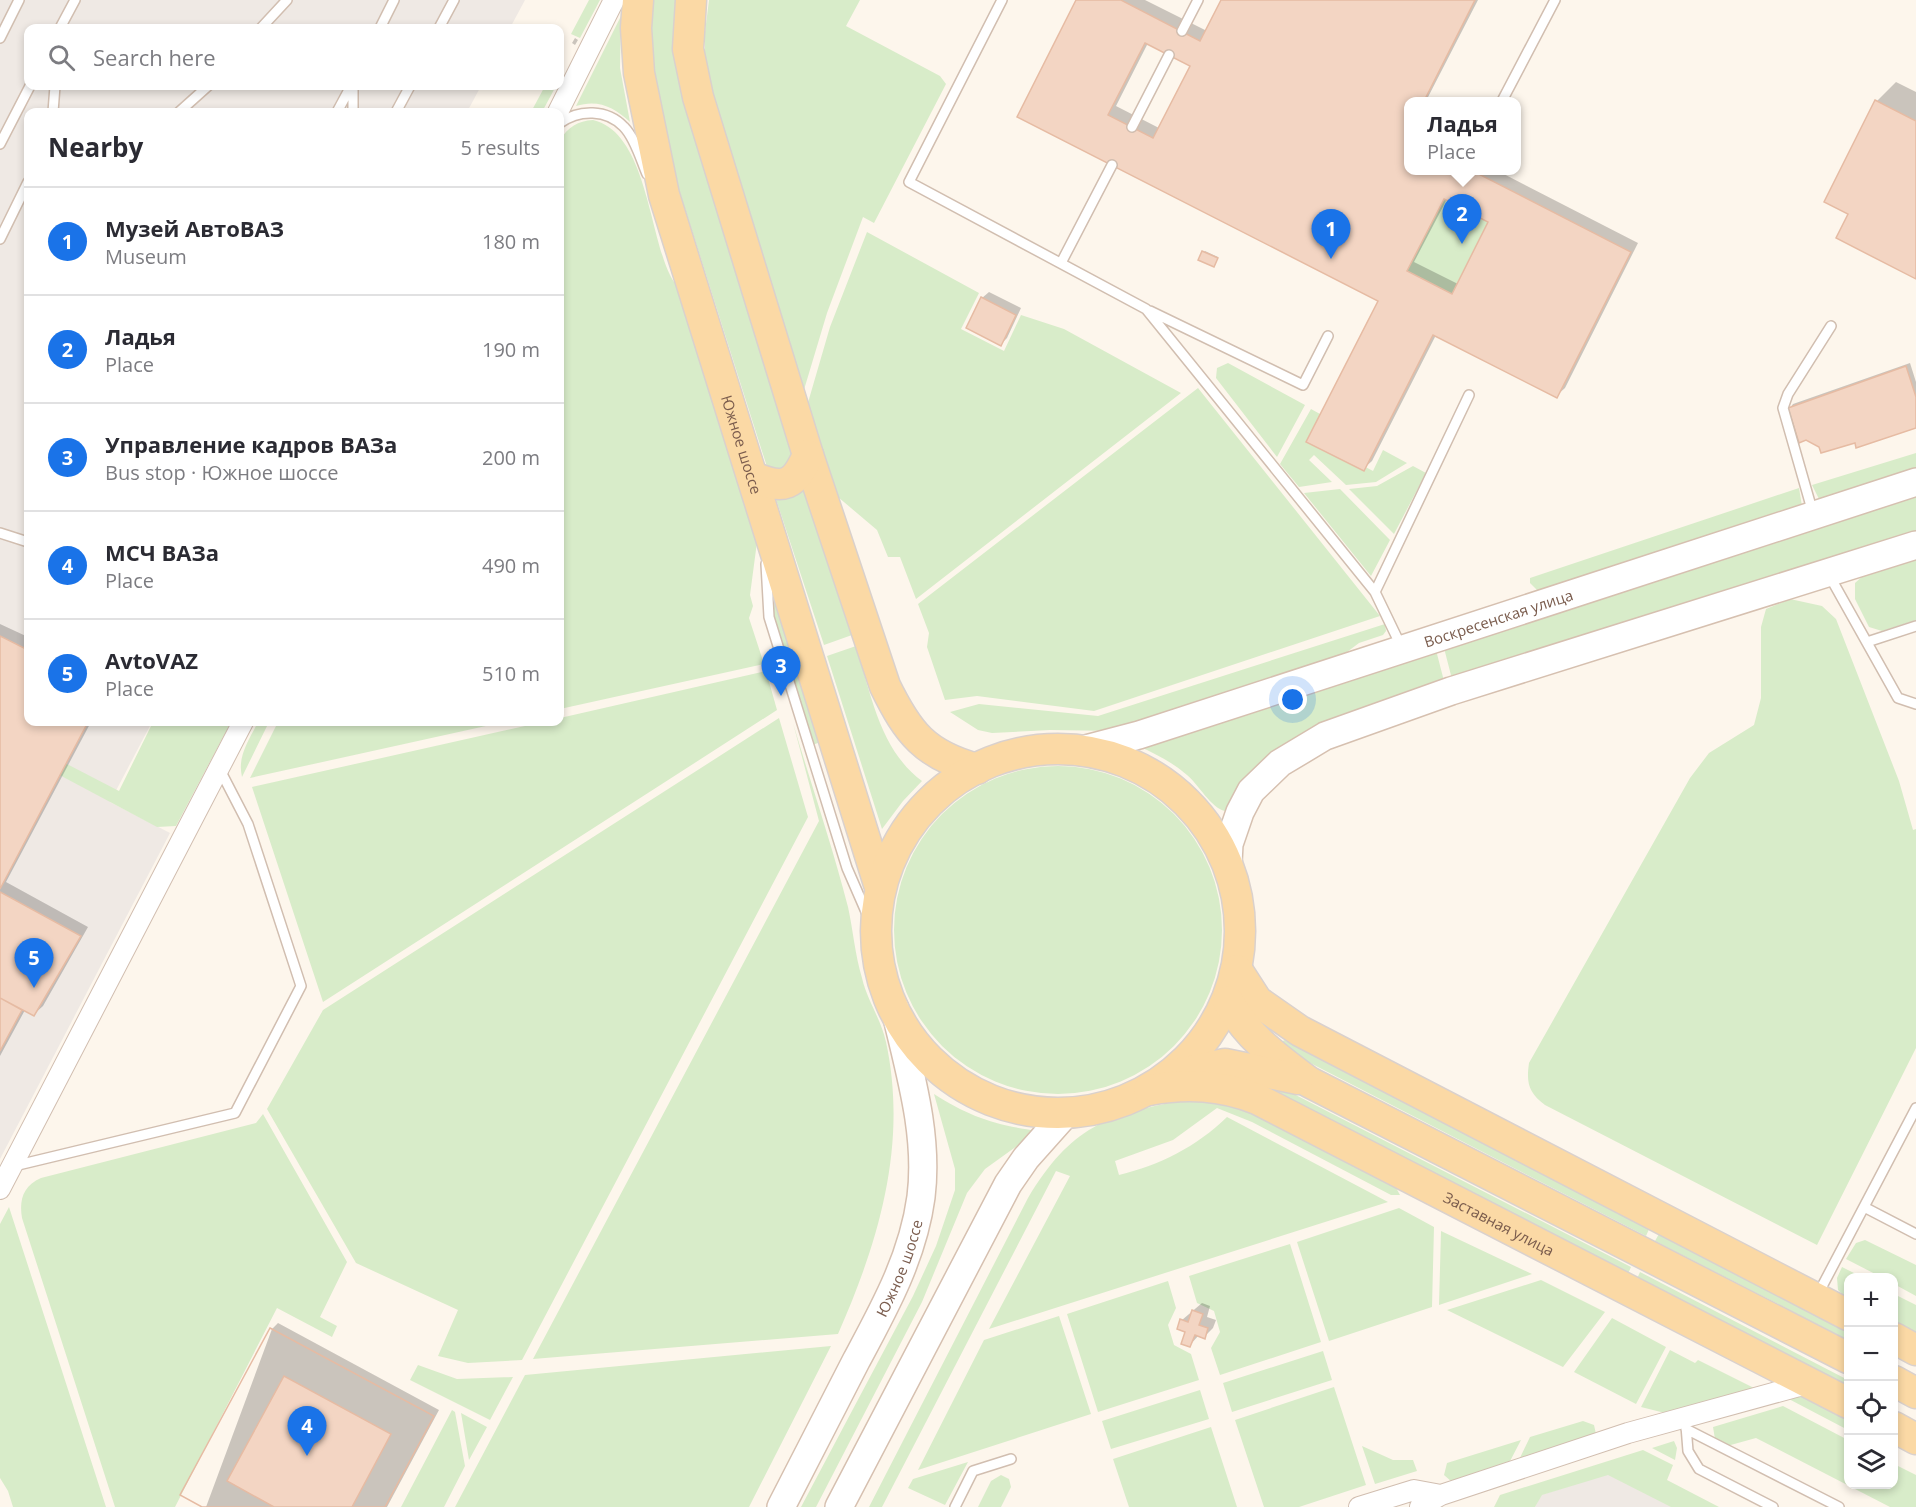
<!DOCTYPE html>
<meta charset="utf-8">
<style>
body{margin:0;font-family:"Open Sans",sans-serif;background:#f7f7f7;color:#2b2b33}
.controls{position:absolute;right:18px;bottom:18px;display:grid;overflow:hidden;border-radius:12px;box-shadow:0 3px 9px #0003}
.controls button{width:54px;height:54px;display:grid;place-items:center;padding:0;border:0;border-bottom:2px solid #e1e1e2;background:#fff;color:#2b2b33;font:30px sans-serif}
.you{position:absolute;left:1293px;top:700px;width:21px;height:21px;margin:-15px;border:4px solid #fff;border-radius:50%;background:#1a73e8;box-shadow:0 0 0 9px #1a73e833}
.badge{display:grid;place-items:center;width:39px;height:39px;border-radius:50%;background:#1a73e8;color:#fff;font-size:20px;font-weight:700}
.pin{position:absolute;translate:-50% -50px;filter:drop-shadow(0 2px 3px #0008)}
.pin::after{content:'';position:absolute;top:32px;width:21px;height:18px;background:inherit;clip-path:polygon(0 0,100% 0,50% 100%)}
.popup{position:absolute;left:1404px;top:97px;width:117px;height:78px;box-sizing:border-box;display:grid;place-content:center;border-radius:12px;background:#fff;filter:drop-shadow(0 2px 4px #0005);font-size:20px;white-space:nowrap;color:#7c7c81}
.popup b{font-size:22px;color:#2b2b33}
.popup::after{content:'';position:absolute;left:50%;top:100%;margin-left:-12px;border:12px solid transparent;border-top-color:#fff}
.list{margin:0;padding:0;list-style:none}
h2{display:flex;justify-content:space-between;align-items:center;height:78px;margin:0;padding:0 24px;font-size:26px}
h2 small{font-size:20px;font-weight:400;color:#7c7c81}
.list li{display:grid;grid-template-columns:39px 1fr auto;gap:18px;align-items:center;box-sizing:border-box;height:108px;padding:0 24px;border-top:2px solid #e1e1e2}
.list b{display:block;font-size:22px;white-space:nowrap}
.list p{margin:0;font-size:20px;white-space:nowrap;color:#7c7c81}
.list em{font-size:20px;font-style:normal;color:#7c7c81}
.icon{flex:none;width:33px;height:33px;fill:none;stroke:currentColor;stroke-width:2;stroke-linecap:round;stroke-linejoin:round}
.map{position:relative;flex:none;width:1916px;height:1507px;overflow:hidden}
.search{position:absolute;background:#fff;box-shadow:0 3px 9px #0003;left:24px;top:24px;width:540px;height:66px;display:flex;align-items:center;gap:15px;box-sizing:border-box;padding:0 21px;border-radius:12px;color:#7c7c81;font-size:22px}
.panel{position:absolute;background:#fff;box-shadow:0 3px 9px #0003;left:24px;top:108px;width:540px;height:618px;border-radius:12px}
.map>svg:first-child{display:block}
.industrial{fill:#efe9e4}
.green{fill:#d8ecc9}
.shadow{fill:#0003;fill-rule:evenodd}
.building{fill:#f3d5c3;stroke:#e6bba3;stroke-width:1.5;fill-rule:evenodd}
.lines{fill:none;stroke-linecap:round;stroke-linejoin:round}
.service-casing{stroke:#d1beb0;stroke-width:12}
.minor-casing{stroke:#d1beb0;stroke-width:22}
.secondary-casing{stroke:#d6c0b0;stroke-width:30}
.primary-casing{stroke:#dad1cd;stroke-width:33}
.service{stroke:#fff;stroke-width:9}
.minor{stroke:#fff;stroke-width:20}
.secondary{stroke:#fff;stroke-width:27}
.primary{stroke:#fbd9a5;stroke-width:30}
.labels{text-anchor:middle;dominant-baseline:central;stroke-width:5;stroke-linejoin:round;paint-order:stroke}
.street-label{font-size:15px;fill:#7a5c4d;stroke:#fffaf3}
</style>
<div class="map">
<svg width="1916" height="1507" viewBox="0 0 1916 1507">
<rect width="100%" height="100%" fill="#fdf6ec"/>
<path class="industrial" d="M0,0H525L510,28H28V86H481L467,112H28V722H152L110,802L170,833L0,1159Z
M1611,1473L1677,1507H1535L1541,1495Z"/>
<path class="green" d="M589,0H600L580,38L571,34Z
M650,0H680L675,42L680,89L797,461L793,472L768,470L662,136L647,41Z
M709,0H860L846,26L940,76L946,84L874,223L863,217L827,313L803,393L725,151L705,67V32Z
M621,16L620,68L630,122C614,107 598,99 576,106Z
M545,86H556L542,112H531Z
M593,120C646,132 649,233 670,275C673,282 679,288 684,294L759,527L750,595L753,606L749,618L764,664L560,709V140C568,127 578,121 593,120Z
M1444,199L1488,222L1452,294L1407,271Z
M867,232L979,293L961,329L1004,351L1021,315L1064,329L1181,393L916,599L900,557H888L877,530L838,497L807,406L830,327Z
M1228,363L1305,405L1277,457L1216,378L1217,368Z
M1198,388L1380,616L1094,711L977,696L945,700L927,647L929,633L918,604Z
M1311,409L1329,419L1317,441L1373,471L1383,450L1407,463L1376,482L1346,485L1314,455L1309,460L1332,482L1299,487L1280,464Z
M1916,453V476L1820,501L1812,485Z
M1413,466L1426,473L1394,534L1349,489L1377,486Z
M804,482L852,635L824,645L773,490Z
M1799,488L1802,506L1538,591L1530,583V578Z
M1340,489L1390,540L1371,576L1304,493Z
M1916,497V535L1453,683L1444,648Z
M1916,559V620L1882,631L1869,627L1855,599V583L1864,575Z
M772,584L793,652L784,655L772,616Z
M1790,599L1822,606L1836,619L1899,781L1913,830L1916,829V1048L1817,1245L1545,1105C1529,1093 1526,1084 1529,1063L1690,778L1709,753L1754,725L1761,698V627L1766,609Z
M1385,624L1386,631L1383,635L1359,643L1331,664L1116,731L1050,730L992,733L978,730L950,712L979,704L1098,716Z
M856,646C871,694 880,750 922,781L903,801L882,829L827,656Z
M1436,650L1445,685L1241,783L1225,811C1211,808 1199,785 1187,775C1172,762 1156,754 1138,746Z
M798,665L821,742L812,745L788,668Z
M766,671L777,710L323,1002L252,787L543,722H560V718Z
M779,718L808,817L522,1360L468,1363L438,1356L458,1310L356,1263L267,1109L323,1010Z
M153,722H231L176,826L157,827L52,771L63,762L119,791Z
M258,722H269L242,777C237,756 249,740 258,722Z
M278,722H504L250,778Z
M793,723C811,784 832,845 848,907C853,930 855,955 862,978C867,1000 881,1019 886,1042C908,1144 879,1241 838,1334L533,1359L819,821Z
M894 930a164 164 0 1 1 328 0a164 164 0 1 1-328 0Z
M1284,1040L1650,1227L1646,1236L1285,1050L1281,1044Z
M1275,1088L1284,1089L1631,1267L1627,1276L1274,1091Z
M934,1094C970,1117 995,1125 1038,1131L985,1169L967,1193L922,1302L816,1507H801L913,1296L936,1246L955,1190V1169Z
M1186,1100H1205L1242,1107L1395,1186L1400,1195H1391L1252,1122L1217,1108L1173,1140L1115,1161L1119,1175C1160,1165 1196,1147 1227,1117L1388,1202L989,1329L1070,1176L1056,1171L882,1507H869L1028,1198C1071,1127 1106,1114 1186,1100Z
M263,1114L347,1262L320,1317L337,1326L332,1337L277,1308L175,1507H115L22,1218C19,1200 23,1186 41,1178L256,1123Z
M9,1207L106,1507H13L8,1491L0,1478V1224Z
M1399,1208L1434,1227L1432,1307L1329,1341L1297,1242Z
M1441,1231L1532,1274L1439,1305Z
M1660,1232L1848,1329V1340L1655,1241Z
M1865,1240L1916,1265V1296L1894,1284V1278L1881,1277L1846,1259L1856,1243Z
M1290,1244L1321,1342L1220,1375L1211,1348L1220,1332L1214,1311L1197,1303L1189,1276Z
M1842,1267L1862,1277L1848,1278V1300L1838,1290L1837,1278Z
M1640,1272L1848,1380V1391L1636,1281Z
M1541,1280L1605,1312L1563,1367L1447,1310Z
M1168,1281L1176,1308L1168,1325L1174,1345L1191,1354L1199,1380L1098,1412L1067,1314Z
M1894,1294L1916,1305V1335L1894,1324Z
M1059,1316L1091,1414L918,1470L984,1340Z
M1612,1318L1666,1347L1636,1404L1574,1372Z
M831,1346L749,1507H455L525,1375Z
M1670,1350L1695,1363L1698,1360L1754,1388L1678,1412L1665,1413L1641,1407Z
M1323,1351L1332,1380L1232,1412L1223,1383Z
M418,1365L457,1379L513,1377L490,1420L410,1380Z
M1334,1387L1366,1485L1299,1507H1264L1235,1420Z
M1200,1390L1209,1419L1111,1449L1102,1421Z
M1797,1393L1848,1420V1430L1785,1397Z
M1783,1406L1848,1440V1484H1894V1464L1916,1475V1507H1890L1756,1438L1727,1446L1715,1439L1713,1427Z
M452,1410L455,1412L465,1466L444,1507H401Z
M461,1413L487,1427L469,1460Z
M1583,1421L1594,1425L1596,1434L1517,1464L1530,1437Z
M1211,1427L1237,1507H1129L1113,1459Z
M1521,1440L1508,1465L1452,1482L1444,1475L1447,1463Z
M1674,1441L1677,1448L1675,1460L1652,1448Z
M1362,1446L1393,1460H1413L1417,1471L1375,1484Z
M1643,1450L1673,1465L1667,1480L1719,1507H1671L1608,1475L1542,1495L1535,1507H1494L1500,1495Z
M968,1462L945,1505L908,1488L913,1479Z
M1001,1475L1009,1479L1011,1487L1001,1507H978L991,1481Z"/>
<path class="shadow" d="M1078,0H1145L1207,31L1223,0H1478L1426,101H1408V170H1496L1638,243L1565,388L1556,396L1436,335L1372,461L1363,469L1380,300L1019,116ZM1148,43L1192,65L1159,128L1116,106ZM1447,199L1490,221L1458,284L1414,262Z
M575,38L578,40L575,45L572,43Z
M1896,82L1916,92V278L1850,213L1877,101Z
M1205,251L1218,257L1215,263L1204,252Z
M989,292L1021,308L1007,338L1001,344L982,298Z
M1910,363L1916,382V427L1820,446L1790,408L1793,404Z
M0,624L28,637V722H91L6,882L88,927L43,1006L34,1014L25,1010L0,1056Z
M1202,1303L1210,1306L1207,1317L1216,1320L1213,1328L1204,1337L1199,1335L1190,1345L1182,1320Z
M278,1323L439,1410L387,1507H206L272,1329Z"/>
<path class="building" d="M1076,0H1121L1200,41L1221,0H1475L1424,101H1408V132L1405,137L1408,138V170H1471L1631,252L1557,398L1433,335L1364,471L1306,442L1378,301L1017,117ZM1145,43L1190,66L1153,138L1108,115ZM1444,199L1488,222L1452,294L1407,271Z
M1875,100L1916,121V279L1836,238L1848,214L1824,202Z
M1202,251L1218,258L1214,267L1198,260Z
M981,297L1016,315L1001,346L966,328Z
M1906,366L1916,397V428L1856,448L1855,443L1821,453L1819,447L1806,440L1799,443L1788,408Z
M0,636L28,650V722H88L0,889Z
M0,892L81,936L34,1016L0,998Z
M0,998L22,1010L0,1051Z
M1192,1310L1203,1314L1199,1325L1208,1328L1205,1339L1195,1335L1190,1347L1181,1344L1185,1332L1177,1329L1180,1319L1188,1322Z
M270,1328L434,1416L385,1507H352L391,1434L284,1376L227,1481L274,1507H202L180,1495Z
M270,1328L434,1416L385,1507H202L180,1495Z"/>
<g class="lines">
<defs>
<path id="service" d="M1002,0L909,182L1146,309L1375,592L1401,646
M60,28L75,0
M261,28L287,0
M380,28L394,0
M439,28L454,0
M1182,31L1198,0
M0,38L19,0
M353,86V112
M1502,101L1555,0
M53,112L55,86
M179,112L208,86
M337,112L351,86
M396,112L410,86
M560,123C579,109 607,109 624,127C635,138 641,160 647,174
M1132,127L1169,55
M0,144L30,86
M0,239L28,182
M1061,263L1112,165
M1150,311L1303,385L1328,336
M1813,513L1783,408L1788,394L1831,326
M0,533L28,542
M766,564L769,617L847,868L874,930
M1829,575L1898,698L1916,704
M1375,592L1469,395
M1867,642L1916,626
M14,1166L235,1113L301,986L248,824L219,768
M1864,1207L1916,1234
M1817,1296L1916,1108
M1686,1426L1688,1451L1699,1469L1773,1507
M1686,1429L1839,1507
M955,1507L973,1471L1011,1459"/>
<path id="minor" d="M558,112L614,0
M0,1189L243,722
M1359,1507L1414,1490L1441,1495
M1420,1507L1441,1495L1628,1433L1810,1383"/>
<g id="secondary">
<path id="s1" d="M1078,751L1139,735L1916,482"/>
<path d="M1228,863L1229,844L1240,812L1251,791L1280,763L1325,736L1451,691L1916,545"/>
<path id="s2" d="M781,1507C806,1458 831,1410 856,1361C884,1309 913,1257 921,1197C929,1134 909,1070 895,1009"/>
<path d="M839,1507L1008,1184L1026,1158L1067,1112"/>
</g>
<g id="primary">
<path id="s3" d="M638,0L636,28L639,73L664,195L879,884"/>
<path d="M691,0L688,49L698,97L808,455L885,686C908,733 925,755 977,769"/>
<path d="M753,477C785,490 794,486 808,455"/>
<circle cx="1058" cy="931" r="182"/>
<path d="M1237,970L1257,1001L1300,1031L1848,1315"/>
<path d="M1228,1001C1247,1037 1277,1058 1309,1082L1848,1358"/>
<path d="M1171,1075L1225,1064L1298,1079"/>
<path id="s4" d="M1149,1090C1187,1083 1221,1085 1257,1099L1848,1403"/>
<path d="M1894,1338L1916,1350"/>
<path d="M1894,1381L1916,1393"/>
<path d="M1894,1427L1916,1439"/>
</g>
</defs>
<use href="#service" class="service-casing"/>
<use href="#minor" class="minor-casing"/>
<use href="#secondary" class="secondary-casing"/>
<use href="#primary" class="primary-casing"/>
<use href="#service" class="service"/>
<use href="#minor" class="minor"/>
<use href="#secondary" class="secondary"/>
<use href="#primary" class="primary"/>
</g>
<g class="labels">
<g class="street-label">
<text stroke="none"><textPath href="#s3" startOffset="459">Южное шоссе</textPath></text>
<text stroke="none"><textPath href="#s1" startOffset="441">Воскресенская улица</textPath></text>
<text stroke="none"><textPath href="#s4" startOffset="382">Заставная улица</textPath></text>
<text stroke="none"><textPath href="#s2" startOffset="267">Южное шоссе</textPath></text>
</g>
</g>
</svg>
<div class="controls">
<button>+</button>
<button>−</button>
<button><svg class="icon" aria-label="locate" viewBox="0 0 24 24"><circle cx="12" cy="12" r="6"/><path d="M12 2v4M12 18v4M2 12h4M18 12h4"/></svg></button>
<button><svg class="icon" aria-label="layers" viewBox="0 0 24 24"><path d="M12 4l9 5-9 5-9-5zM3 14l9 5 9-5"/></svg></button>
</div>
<div class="you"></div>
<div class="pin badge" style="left:1331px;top:259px">1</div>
<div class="pin badge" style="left:1462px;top:244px">2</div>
<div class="popup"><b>Ладья</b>Place</div>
<div class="pin badge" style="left:781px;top:696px">3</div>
<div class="pin badge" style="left:307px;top:1456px">4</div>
<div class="pin badge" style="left:34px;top:988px">5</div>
<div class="search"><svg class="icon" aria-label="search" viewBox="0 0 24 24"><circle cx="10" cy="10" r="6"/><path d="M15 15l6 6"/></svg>Search here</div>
<section class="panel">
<h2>Nearby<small>5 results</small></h2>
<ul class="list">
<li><span class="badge">1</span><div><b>Музей АвтоВАЗ</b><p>Museum</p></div><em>180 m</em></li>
<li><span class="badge">2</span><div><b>Ладья</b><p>Place</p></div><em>190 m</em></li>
<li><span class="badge">3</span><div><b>Управление кадров ВАЗа</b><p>Bus stop · Южное шоссе</p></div><em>200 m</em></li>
<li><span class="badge">4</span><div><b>МСЧ ВАЗа</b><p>Place</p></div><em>490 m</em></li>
<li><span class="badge">5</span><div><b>AvtoVAZ</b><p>Place</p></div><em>510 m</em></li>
</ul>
</section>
</div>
